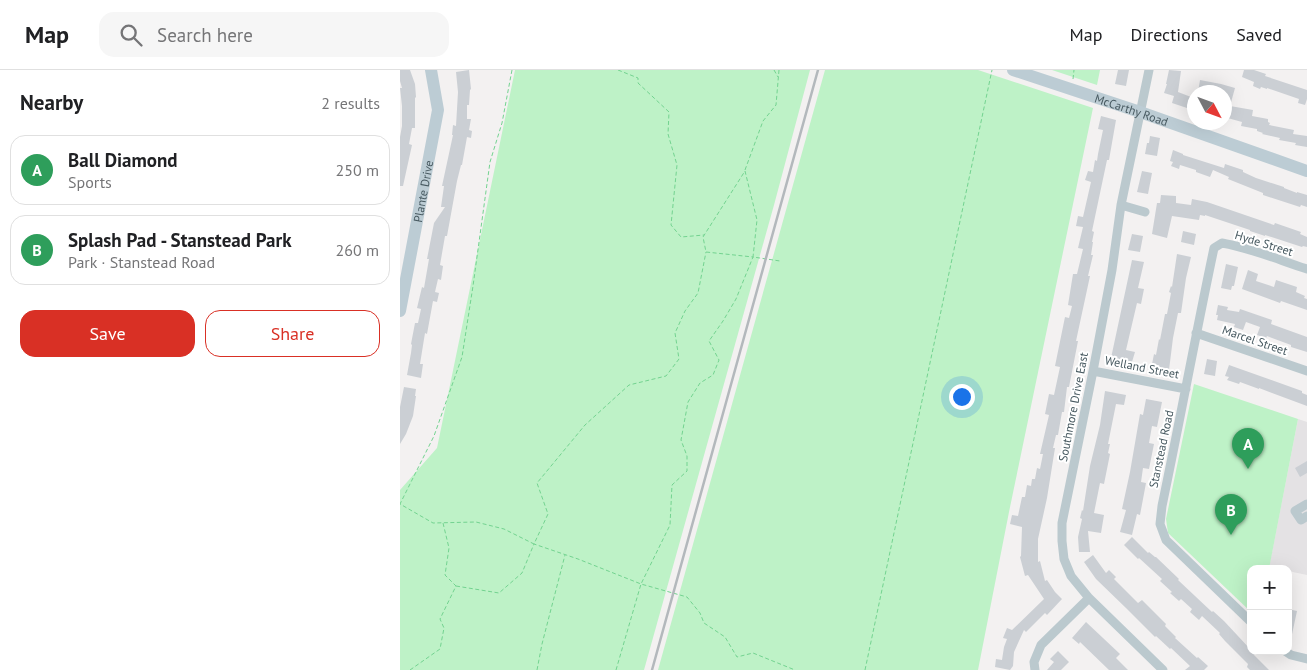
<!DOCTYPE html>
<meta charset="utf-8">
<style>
body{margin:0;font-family:"PT Sans",sans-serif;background:#f6f6f6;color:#202124}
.controls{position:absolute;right:15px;bottom:15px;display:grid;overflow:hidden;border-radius:10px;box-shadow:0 5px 20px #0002}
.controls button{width:45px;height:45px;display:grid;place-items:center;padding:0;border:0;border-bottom:1px solid #e0e0e0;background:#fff;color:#202124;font:25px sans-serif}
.compass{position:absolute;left:787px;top:15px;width:45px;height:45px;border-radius:50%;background:#fff;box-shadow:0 5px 20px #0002;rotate:131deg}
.you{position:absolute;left:561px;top:326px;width:18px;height:18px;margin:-12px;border:4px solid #fff;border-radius:50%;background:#1a73e8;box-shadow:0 0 0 8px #1a73e833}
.badge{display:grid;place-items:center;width:32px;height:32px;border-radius:50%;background:#d93025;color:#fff;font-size:16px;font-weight:700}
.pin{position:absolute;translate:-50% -41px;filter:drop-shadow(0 1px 2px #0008)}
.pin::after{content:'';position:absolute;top:26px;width:18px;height:15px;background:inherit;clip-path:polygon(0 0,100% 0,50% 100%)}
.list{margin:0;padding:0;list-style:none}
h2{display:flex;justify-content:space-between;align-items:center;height:65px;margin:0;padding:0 20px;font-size:21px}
h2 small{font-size:16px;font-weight:400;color:#757577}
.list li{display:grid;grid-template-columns:32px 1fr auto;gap:15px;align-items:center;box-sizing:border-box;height:70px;margin:0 10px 10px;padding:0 10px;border:1px solid #e0e0e0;border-radius:15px}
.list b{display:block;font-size:19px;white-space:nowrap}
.list p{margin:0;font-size:16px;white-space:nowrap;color:#757577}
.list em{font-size:16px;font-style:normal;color:#757577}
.actions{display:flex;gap:10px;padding:15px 20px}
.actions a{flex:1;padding:11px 0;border:1px solid #d93025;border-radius:15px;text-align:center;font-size:18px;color:#d93025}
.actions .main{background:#d93025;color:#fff}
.icon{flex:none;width:28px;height:28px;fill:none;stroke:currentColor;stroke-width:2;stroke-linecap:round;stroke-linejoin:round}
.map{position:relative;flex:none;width:907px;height:600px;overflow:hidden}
header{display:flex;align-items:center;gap:30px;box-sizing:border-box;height:70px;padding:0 25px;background:#fff;border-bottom:1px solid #e0e0e0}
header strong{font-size:24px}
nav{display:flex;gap:28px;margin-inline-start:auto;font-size:18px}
.search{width:350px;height:45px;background:#f6f6f6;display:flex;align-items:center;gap:12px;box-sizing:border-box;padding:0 18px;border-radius:15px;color:#757577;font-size:19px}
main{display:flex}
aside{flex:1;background:#fff}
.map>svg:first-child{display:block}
.education{fill:#e4e2e4}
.green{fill:#bef2c7}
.building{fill:#cbcfd4}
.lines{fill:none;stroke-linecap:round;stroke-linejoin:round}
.path{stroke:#73d390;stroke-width:1;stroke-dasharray:4 2.5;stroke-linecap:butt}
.street{stroke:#bbc9ce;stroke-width:9}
.secondary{stroke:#bcccd4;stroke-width:12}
.rail{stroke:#b3b8bc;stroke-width:2.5}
.labels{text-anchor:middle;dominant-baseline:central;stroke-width:4;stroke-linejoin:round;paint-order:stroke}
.street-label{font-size:12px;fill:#475960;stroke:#fff}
</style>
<header>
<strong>Map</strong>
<div class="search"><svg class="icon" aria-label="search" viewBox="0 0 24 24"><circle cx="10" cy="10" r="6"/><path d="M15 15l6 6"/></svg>Search here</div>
<nav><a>Map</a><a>Directions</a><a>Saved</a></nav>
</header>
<main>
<aside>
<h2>Nearby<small>2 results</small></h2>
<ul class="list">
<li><span class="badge" style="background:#2e9e5b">A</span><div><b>Ball Diamond</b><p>Sports</p></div><em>250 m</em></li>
<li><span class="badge" style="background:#2e9e5b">B</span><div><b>Splash Pad - Stanstead Park</b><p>Park · Stanstead Road</p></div><em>260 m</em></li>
</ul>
<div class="actions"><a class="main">Save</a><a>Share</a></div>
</aside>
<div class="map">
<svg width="907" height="600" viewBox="0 0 907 600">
<rect width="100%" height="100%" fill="#f3f1f1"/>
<path class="education" d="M898,349L907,352V505L888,501V499L869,498Z"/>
<path class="green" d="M115,0H410L374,135L244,600H0V420L37,378Z
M425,0H578L693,38L609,442L578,600H258Z
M652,0H700L697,15Z
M794,314L898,349L869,499H851V542L768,463L766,449Z"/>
<path class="building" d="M0,0H10L15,14L16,27L15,28V58H12L9,74L12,75L3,116H0V67L2,56V36L0,18H2L0,11Z
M69,0L71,19L70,20L69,35H67V49H71L69,60L72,61L71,68L67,67L62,95H61L57,111L47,166H45L40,195L43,196L41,210L38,209L35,222L39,223L37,232L33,231L27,264L25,263L20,294H23L21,308L7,305L11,283L12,275L11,274L15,253H18L21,239L17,238L22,217L24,218L29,189H27L34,153L45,137H41L44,116H42L53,65H52L53,55L56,56L58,22L56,2Z
M718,0H729L726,16L715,14Z
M769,0L781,1L778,22L791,27L787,38L772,33L774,26L764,23L767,14H766Z
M844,0H854L866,4L865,6L907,20V29L905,35L898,33L899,29L867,18V19L861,17L860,19L853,16L854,12L842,7Z
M800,10L821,14L835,18L830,36L853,40L852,46L868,49V52L870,53L869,55L894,60L893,64L907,66V77L895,75L896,73L879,70L880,68L862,64L863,63L857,61V59L841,56L842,52L824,47V22H798Z
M701,46L716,50L709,90H707L692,161L694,162L692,172H693L691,185H693L688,206H690L676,271H678L669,317H667L664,342H662L658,365H656L653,378H655L647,428L638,469V492L640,491L645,511L647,510L655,522L662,529L647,545L645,543L626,562L624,560L614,582L613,596L610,600L595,597L596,589L602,590L604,577L607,569L603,568L607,558L612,560L644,529L628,505L625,506L620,487L621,486L622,457L610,454L612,445L618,446L622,427H625L627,415L631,416L632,409H635L637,398L640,399L643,384H640L649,345L645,344L649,324L654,325L660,297L655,296L665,247L669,248L672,236L668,235L673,204H677L683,179L678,178L683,157L676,156L678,146L683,147L691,112L685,110L688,101L693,102L695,90L697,91L698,84L703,60L698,59Z
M750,66L760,68L757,86L745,84L747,73H749Z
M773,80L783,84V85L824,98L825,94L843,100V102L856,108L884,117V118L897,123V122L907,125V137L901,135L900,137L863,125V123L828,109L829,107L813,100L810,107L796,102V100L780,95L779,99L771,96L773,92L770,91Z
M742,101L752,103L748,124L737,122Z
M761,125L776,126V133L791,135L792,129L807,132L874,155L875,153L901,162L900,164L907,167V177L903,176L902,177L865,165V166L850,161V160L805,145V146L800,145L799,150L772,146L767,168L752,164L757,133H760Z
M783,161L796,164L794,175L781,172Z
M732,164L743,166L740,182L728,180Z
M777,184L791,187L786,208L781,243H778L773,268L769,300L756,297V295L752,294L754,284L756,285L759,269L760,270L765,244H767L771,223L769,222L771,216L772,217Z
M732,190L744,192L738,218L744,219L741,234L737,233L726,280L735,282L732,292L711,288Z
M826,194L838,197L834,216H832L831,220L821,218Z
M848,200L858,204L856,211L874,217L876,210L897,217L896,222L905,226L904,228L907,229V240L881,231L880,233L842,219Z
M818,235L828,237L827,240L839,242L840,239L872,250L871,254L907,267V282L891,277V275L867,266L866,268L857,265L860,257L846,252L843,260L834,257L835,254L817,250L818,245H816Z
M807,289L817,291L815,306L804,304Z
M829,295L902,321V323L907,325V336L859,318V319L840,312L839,314L827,310L829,307L825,306Z
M4,317L16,319L15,326H16L13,346L6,364L0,374V337Z
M705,321L726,325L724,335L716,334L708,374H710L708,383L710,384L704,414L700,413L694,443L704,445L701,463L688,461L690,482H679L678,467L682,449L680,448L682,440L683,441L690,396L700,355Z
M746,329L762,332L757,357L752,356L749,373L754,374L749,399L743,398L741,412L746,413L740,445L737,444L732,465L720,462L726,440L722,439L730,402L740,344L743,345Z
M907,391V403L900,407L895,398Z
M732,467L748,483L749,482L755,487H756L779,509L778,510L812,542L813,541L824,551L851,580V581L855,584L854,585L869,600H850L847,597L848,594L825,571L819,564L820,563L802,546L799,550L790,542L792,539L781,529L779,531L770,523L772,522L760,511L762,509L739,488L738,489L724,475Z
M693,485L706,503L709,500L716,507L714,509L738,533L742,530L766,554L765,556L776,567L775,568L797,588L798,587L808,596L804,600H785L790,596L771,578L770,579L756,566L755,567L726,538L696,509L684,492Z
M888,539L897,541L891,569H888Z
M686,552L720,584L716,588L728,600H709L680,572L679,574L672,568Z
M658,581L669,592L661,600H647L654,592L650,589Z"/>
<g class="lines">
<path class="path" d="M112,0L102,53L90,92L73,216L62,287L34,366L0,434L33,453L76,452L104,459L134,474L148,444L137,413L185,355L229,315L266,306L279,289L275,263L285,241L298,223L306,182
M218,0L238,8V13L269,42L268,64L277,95L271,155L281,167L304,165
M374,0L378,7
M673,9L674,0
M345,100L363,51L376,35L379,0
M56,516L99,523L122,503L134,474L178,489L241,514L270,455L272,415L287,401V386L281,370L288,332L300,313L313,305L319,290L309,271L323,251L336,229L353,187L306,182L303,167L345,101L357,150L353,187L380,191
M10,600L40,579L44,558L40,549L56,516L45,505L49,478L43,453
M137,600L142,574L165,485
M216,600L241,514L287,527L300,543L304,553L325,567L337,587L353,583L395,600
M465,600L592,0"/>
<path class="street" d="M749,0L721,135L712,200L693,301L662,453V471L664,489L671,506L689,528L763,600
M721,135L745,142
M796,263L907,301
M693,301L786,319
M907,434L895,441L901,450L907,446
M851,552L766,470L760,454L762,436C780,350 796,263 814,178L822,173C851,178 879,190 907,199
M885,581L891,585L907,589
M635,600L634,592L641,575L689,528"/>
<g class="secondary">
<path id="s1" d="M613,0L740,42L907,101"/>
<path id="s2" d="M0,241L38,40L31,0"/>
</g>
<path class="rail" d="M252,600L418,0"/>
</g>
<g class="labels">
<g class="street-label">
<text stroke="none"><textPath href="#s1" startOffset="125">McCarthy Road</textPath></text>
<text stroke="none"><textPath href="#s2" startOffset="122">Plante Drive</textPath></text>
<text transform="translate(864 173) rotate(17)">Hyde Street</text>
<text transform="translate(855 270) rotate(19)">Marcel Street</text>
<text transform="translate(742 297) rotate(11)">Welland Street</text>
<text transform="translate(673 337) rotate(-79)">Southmore Drive East</text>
<text transform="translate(761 379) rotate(-78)">Stanstead Road</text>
</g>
</g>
</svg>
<div class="controls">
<button>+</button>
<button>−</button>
</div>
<svg class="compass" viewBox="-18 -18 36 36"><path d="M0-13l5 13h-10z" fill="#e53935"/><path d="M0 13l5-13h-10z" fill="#757577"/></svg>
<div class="you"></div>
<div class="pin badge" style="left:848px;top:399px;background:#2e9e5b">A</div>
<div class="pin badge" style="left:831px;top:465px;background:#2e9e5b">B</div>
</div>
</main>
